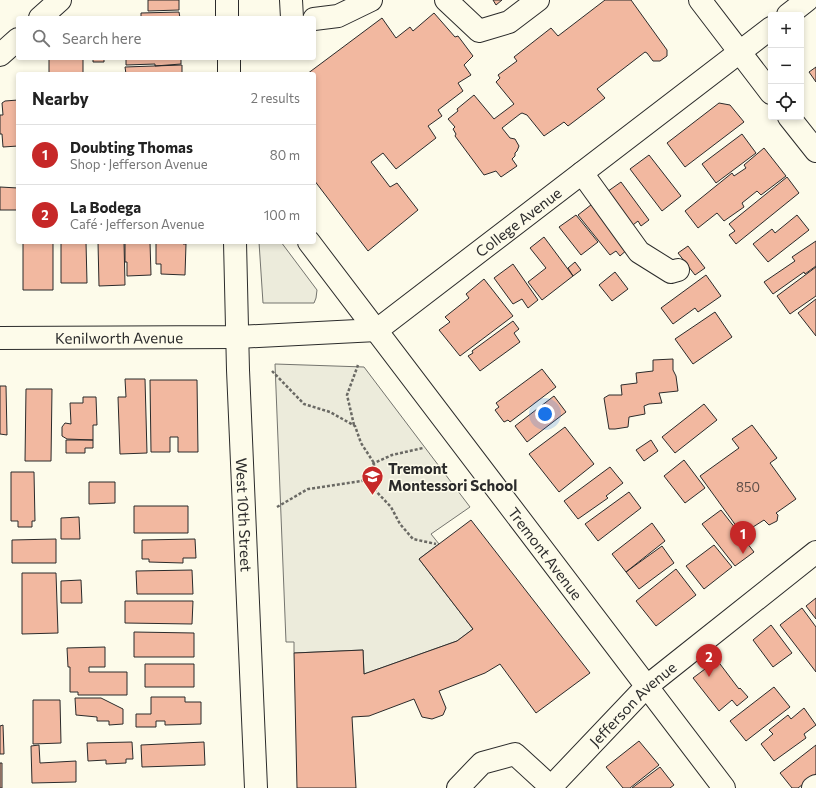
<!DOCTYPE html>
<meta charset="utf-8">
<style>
body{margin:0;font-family:Commissioner,sans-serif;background:#f6f6f6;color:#222}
.controls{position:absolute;right:12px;top:12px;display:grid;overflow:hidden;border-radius:4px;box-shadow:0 2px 6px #0003}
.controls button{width:36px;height:36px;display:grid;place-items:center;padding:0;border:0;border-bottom:1px solid #e0e0e0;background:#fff;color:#222;font:20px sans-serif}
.you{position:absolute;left:545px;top:414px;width:14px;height:14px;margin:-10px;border:3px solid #fff;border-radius:50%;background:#1a73e8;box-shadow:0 0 0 6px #1a73e833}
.badge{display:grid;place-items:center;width:26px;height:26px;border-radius:50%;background:#c62828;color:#fff;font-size:13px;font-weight:700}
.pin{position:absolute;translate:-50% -33px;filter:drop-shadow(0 1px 2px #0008)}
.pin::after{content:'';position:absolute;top:21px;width:14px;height:12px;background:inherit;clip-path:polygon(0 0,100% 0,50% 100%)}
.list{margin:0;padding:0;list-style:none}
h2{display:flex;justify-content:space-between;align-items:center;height:52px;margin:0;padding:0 16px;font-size:17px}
h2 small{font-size:13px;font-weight:400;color:#767676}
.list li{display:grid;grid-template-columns:26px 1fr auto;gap:12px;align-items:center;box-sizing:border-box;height:60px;padding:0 16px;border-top:1px solid #e0e0e0}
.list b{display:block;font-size:15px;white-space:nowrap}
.list p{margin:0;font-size:13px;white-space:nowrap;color:#767676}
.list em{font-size:13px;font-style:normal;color:#767676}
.icon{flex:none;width:22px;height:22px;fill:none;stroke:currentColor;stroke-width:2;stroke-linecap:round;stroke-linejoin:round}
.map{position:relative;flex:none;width:816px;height:788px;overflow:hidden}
.search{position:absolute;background:#fff;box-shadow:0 2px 6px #0003;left:16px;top:16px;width:300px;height:44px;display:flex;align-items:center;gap:10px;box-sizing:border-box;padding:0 14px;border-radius:4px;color:#767676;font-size:15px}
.panel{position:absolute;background:#fff;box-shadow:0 2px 6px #0003;left:16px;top:72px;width:300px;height:172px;border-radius:4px}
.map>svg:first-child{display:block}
.green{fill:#ecebdb;stroke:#74746e}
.building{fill:#f2b8a0;stroke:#2b2b2b}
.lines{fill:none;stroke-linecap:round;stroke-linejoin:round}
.minor-casing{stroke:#2b2b2b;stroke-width:24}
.path{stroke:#6a6964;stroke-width:2.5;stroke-dasharray:3 2;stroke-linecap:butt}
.minor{stroke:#fdfbea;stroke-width:22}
.labels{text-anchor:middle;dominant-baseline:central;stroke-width:3;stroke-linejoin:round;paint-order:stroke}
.number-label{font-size:13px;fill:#5d4e48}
.street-label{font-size:15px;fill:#2b2b2b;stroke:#fdfbea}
.poi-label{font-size:15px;font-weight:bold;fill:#2b2b2b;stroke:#fdfbea;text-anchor:start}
</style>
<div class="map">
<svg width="816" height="788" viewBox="0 0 816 788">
<rect width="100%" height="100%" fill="#fdfbea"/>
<path class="green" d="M259,242H281L317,290L316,298L314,303H263Z
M275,364L364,367L470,507L431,534L439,544L419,559L473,629L457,641L364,674L363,650L294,653V642H286Z"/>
<path class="building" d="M148,0H179V10L148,11Z
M493,0H502L496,5Z
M605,0H631L667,50V56L660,61H653L647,53L645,52L597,89L605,98L568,126L564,122L544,136L527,115L522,113L520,114L502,128L510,138L515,139L519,146L517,151L515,153V156L512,159L517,166L501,177L496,171L484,175L455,136L456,134L453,129L455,127L448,119L458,111L457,109L474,95L494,119L514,104L496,82L500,78L498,75L517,61L514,57L551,28L558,36Z
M179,12L180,18H141V13Z
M434,13L455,37L458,36L473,56L464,65L471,75L458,83L463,91L438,110L442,116L428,126L436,138L396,169L383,153L371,162L390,187L397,183L418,210L368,251L314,180V74H307L382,18L396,38L410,27L413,31Z
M49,58H83V74H49Z
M89,58H114V59H104V62H93V59Z
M126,58H181V64L155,66V64L126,65Z
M182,65V74H126L125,67Z
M816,67V82L809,72Z
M18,100V146L3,147L2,134H0V115H3L2,103L5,101Z
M719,103L730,105L744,122L685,167L667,143Z
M742,134L756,153L716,183L702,164Z
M764,148L786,176L761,195L757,191L742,203L744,207L724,221L717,213L698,228L685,211L732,173L734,176L746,168L744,165Z
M649,155L681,196L662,211L630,169Z
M787,177L799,193L736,244L729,235L735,231L729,224Z
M621,182L649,220L641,226L638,221L629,228L604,194Z
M0,187L18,188V210H0Z
M596,201L629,248L620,256L616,251L610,255L578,215Z
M576,215L598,242L581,255L559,227Z
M797,215L809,230L768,262L753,244L772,229L775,233Z
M544,237L573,276L542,300L528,282L546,268L530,248Z
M816,241V266L805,274L804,272L773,294L764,282L795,261L792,257Z
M23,242H53V290H23Z
M61,242H86L87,283H61Z
M98,242H124L125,285L99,286Z
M125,242H150L151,275L127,276V262H125Z
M156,242H183V244H186L185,275L161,274V264H156Z
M688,246L705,268L695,275L678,253Z
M575,262L581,270L573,276L568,268Z
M513,264L538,300L528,308L522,299L513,304L494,278Z
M816,267V296L790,314L777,296Z
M615,272L628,289L612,301L599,285Z
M706,275L721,296L698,312L695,308L673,324L661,308Z
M484,279L513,316L460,356L439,330L450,322L445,317L469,298L466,294Z
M816,299V336L798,313Z
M715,312L732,337L693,364L675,339Z
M513,321L519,329L514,333L520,342L480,371L468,356L473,353L472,351Z
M673,359V370L676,376L678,391L659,393L662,403L649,404L644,406L645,414L629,417L628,427L615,429H609L604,398L609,395H622L621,385L637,383L636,373L653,371V360Z
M542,369L556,387L510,422L508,420L504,422L495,410L499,407L496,403Z
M125,379H145L147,453L120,454L118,397H126Z
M150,380H197L198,452H178V437H170V452H151Z
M0,386H6L7,435L0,434Z
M26,389H52L51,461H25Z
M554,396L566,412L527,442L515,426Z
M83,397H96L97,425H93V440L67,439L62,436V427L65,423L71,424L70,403H83Z
M704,404L717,420L675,453L662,437Z
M752,425L777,458L770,463L796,499L776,513L778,515L777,521L769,525L764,520L742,534L700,476L739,448L732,439Z
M565,427L594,464L559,492L529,454Z
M66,440H93V448H85V453H66Z
M651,440L658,451L644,461L636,450Z
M684,460L705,488L685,503L664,476Z
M610,467L623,483L606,496L608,498L578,519L564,501Z
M11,472H34L35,521H32V527H18V521H11Z
M89,482H115V503L89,504Z
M629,492L641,508L598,541L585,524Z
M134,506H188V533H134Z
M721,510L754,552L735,566L702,524Z
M79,517L80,539H61V518Z
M471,520L590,673L536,713L500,664L485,673L439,691L446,708L443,715L432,719L422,717L414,699L369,716L352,717L356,788H297L294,653L363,650L364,674L457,641L473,629L419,559Z
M652,523L665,541L626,572L612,554Z
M56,539V563H12V540Z
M195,539L196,558H183V563L149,562V559H142V540Z
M714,545L732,567L704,589L686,566Z
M662,546L674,563L639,589L626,572Z
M676,569L696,595L656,626L636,601Z
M192,570L193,594H137L136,571Z
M22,573H56L58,633L22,634Z
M81,580L82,603H61V581Z
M816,598V619L806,606Z
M125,601H193L192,624L125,623Z
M802,608L816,627V672L780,625Z
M771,625L792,653L773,667L753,640Z
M134,632L194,633V657H134Z
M105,647V667H89V672H127V695H78V692H70V667H68L67,648Z
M717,660L739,689L740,688L748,697L737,706L732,700L719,711L693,678Z
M145,664H194V687H145Z
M774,687L790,707L746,741L730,721Z
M151,697H185V702H201V724L165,725V721H156V727H136V714H151Z
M75,698H101L123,709V724L109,725V721H97V717L76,715Z
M33,700H60L61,743L33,744Z
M804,708L816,725L804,734L806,738L774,761L761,744L773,734L769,730L788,715L791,719Z
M3,725L4,754H0V726Z
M639,741L659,765L630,788H623L606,767Z
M132,742L133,759H126V763L106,764V760L88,761L87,743Z
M204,742L205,765L142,767L141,745Z
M39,745L40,763L76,761V782L32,783L31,746Z
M816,745V774L798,788H792L780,773Z
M0,763H2V788H0Z
M660,767L674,785L670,788H632Z"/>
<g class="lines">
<defs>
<g id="minor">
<path d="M227,0V18"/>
<path d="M291,0L292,18"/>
<path d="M446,0L479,31L509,22L538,0"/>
<path d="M700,0L771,93"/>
<path d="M788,15L807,0"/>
<path d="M40,18L60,0"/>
<path d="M314,19L338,16L371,0"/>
<path d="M0,55L18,39"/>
<path d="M229,58V74"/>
<path d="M789,117L816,151"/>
<path d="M582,173L639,252L671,272L678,270"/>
<path id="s1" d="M235,242L238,370L256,788"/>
<path id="s2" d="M309,242L724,788"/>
<path id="s3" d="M0,338L238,337L377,330L771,28"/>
<path d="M458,788L482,763L515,754L551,787"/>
<path id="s4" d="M550,788L646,687L816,552"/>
<path d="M813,788L816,786"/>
</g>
</defs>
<use href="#minor" class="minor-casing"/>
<path class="path" d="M272,371L304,404L330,412L355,426L361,443L374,463V489L391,507L400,524L413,539L436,544
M354,425L347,395L358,365
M277,507L308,489L362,481L374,463L392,455L423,448"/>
<use href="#minor" class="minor"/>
</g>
<defs>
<symbol id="school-pin" viewBox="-11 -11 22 30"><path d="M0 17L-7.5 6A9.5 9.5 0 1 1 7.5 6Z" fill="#c62828" stroke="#fdfbea"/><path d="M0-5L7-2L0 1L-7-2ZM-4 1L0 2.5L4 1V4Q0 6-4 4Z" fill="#fff"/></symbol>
</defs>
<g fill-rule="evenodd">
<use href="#school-pin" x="360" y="464" width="25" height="34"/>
</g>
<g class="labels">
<g class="number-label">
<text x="748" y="487">850</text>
</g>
<g class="street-label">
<text stroke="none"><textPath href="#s3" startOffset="555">College Avenue</textPath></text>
<text stroke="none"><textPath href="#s3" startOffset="119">Kenilworth Avenue</textPath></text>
<text stroke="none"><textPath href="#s1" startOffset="273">West 10th Street</textPath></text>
<text stroke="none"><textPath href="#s2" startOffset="391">Tremont Avenue</textPath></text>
<text stroke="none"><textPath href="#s4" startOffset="118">Jefferson Avenue</textPath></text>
</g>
<g class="poi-label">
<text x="388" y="468">Tremont<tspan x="388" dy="17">Montessori School</tspan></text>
</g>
</g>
</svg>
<div class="controls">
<button>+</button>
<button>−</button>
<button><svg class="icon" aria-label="locate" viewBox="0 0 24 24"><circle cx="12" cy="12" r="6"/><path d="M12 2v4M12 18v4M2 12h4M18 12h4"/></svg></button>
</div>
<div class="you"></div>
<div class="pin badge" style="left:743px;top:554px">1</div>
<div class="pin badge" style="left:709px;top:677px">2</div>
<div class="search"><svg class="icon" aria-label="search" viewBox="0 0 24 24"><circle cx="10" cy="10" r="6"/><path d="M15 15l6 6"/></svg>Search here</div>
<section class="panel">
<h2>Nearby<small>2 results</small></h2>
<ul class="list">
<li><span class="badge">1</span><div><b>Doubting Thomas</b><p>Shop · Jefferson Avenue</p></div><em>80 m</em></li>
<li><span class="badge">2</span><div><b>La Bodega</b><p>Café · Jefferson Avenue</p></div><em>100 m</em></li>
</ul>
</section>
</div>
